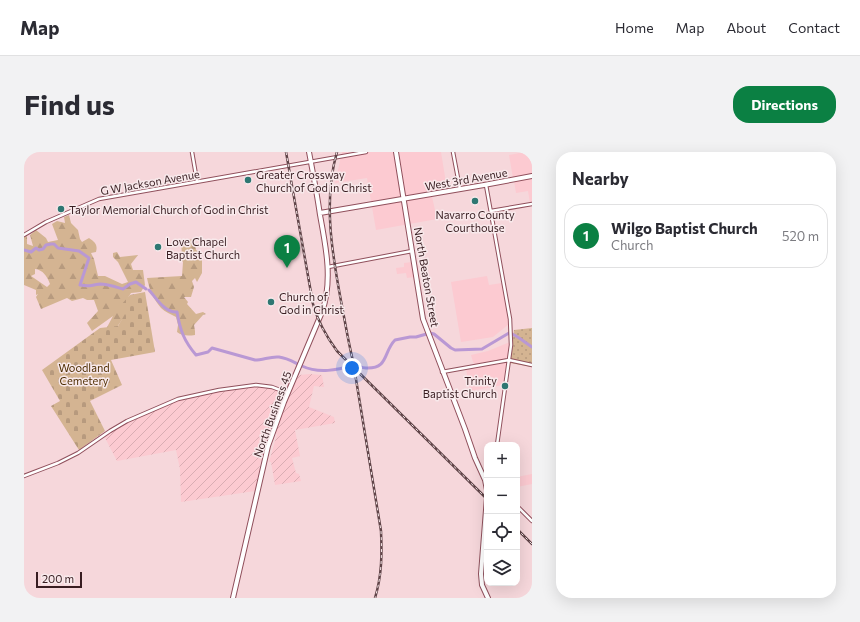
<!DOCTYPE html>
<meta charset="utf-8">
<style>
body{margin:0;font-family:Commissioner,sans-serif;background:#f2f2f3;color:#2b2b33}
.controls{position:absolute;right:12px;bottom:12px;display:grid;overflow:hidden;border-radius:8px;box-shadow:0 4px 16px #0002}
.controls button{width:36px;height:36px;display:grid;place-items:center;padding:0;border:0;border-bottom:1px solid #e1e1e2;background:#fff;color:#2b2b33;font:20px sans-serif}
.scale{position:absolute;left:12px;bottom:10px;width:46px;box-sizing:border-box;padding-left:4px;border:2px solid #381d21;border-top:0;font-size:11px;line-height:14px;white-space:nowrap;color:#381d21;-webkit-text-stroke:3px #f8e9eb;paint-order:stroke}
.you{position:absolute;left:328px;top:216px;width:14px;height:14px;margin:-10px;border:3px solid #fff;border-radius:50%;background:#1a73e8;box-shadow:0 0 0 6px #1a73e833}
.badge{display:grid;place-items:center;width:26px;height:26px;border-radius:50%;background:#0b8043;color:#fff;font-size:13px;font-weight:700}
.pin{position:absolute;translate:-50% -33px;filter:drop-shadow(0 1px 2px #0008)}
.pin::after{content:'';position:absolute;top:21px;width:14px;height:12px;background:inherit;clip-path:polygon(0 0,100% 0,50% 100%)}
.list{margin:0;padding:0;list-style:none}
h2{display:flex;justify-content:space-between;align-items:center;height:52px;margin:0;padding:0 16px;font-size:17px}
h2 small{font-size:13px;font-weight:400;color:#7c7c81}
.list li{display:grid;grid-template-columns:26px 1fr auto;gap:12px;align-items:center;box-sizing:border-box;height:64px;margin:0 8px 8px;padding:0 8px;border:1px solid #e1e1e2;border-radius:16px}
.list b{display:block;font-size:15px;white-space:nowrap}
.list p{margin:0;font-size:13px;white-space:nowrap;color:#7c7c81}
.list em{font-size:13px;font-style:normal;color:#7c7c81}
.icon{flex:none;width:22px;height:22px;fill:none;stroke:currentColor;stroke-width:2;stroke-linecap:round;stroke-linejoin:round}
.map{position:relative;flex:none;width:508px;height:446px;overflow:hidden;border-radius:16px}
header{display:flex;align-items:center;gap:24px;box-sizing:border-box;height:56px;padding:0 20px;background:#fff;border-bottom:1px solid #e1e1e2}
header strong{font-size:19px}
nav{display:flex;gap:22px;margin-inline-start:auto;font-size:14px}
.intro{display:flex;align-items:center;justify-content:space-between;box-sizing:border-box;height:96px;padding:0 24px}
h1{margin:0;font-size:28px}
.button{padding:10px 18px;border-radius:16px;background:#0b8043;color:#fff;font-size:14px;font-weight:700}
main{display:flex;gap:24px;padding:0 24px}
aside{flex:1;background:#fff;border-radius:16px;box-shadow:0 4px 16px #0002}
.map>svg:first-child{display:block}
.built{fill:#fccad1}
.industrial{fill:url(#industrial-furrows)}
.forest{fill:url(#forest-firs);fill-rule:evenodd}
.cemetery{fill:url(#cemetery-stones)}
.park{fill:url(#park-dots)}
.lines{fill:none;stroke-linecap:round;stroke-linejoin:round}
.river{stroke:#b998d4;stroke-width:3}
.minor-casing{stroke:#90505c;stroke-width:4.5}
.major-casing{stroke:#90505c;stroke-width:6}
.minor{stroke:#fff;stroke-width:2.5}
.major{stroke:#fff;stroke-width:4}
.rail-casing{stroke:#5f4347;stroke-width:2.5}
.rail{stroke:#f8e9eb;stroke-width:1;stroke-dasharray:3;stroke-linecap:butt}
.poi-dot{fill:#2e7772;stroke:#f8e9eb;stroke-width:1.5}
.labels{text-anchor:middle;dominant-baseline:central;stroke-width:3;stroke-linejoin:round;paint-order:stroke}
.poi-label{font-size:11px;fill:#381d21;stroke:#f8e9eb;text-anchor:start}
.street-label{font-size:11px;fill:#381d21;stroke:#f8e9eb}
.park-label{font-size:11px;fill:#4d2d00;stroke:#f8e9eb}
</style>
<header>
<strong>Map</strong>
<nav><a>Home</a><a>Map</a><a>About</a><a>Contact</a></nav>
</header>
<div class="intro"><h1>Find us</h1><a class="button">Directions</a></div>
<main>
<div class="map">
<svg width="508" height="446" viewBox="0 0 508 446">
<defs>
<pattern id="industrial-furrows" width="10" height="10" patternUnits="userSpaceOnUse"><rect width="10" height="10" fill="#fccad1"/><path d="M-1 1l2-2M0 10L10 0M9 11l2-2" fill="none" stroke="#d9adb3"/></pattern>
<pattern id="forest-firs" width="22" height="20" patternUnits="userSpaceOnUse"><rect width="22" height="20" fill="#d4b492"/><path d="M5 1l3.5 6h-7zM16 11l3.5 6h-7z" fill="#b79a7e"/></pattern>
<pattern id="cemetery-stones" width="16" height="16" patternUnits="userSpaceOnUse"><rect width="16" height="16" fill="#d4b492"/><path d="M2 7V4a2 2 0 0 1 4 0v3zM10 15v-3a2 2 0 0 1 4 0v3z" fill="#b79a7e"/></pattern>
<pattern id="park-dots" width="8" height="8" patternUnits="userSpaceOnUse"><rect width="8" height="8" fill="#d4b492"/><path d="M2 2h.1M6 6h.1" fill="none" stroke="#b79a7e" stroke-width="1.8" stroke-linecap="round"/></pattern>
</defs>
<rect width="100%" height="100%" fill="#f6d7db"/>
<path class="built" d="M318,0H417L423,37L407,40L413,67L352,78L343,26L311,31Z
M501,0H508V23L489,26L485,3Z
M508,26V51H506L504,39L492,41L490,29Z
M388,110L390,125L383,126L382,121L373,122L372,116L380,115V111Z
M463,124L465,133L478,131L485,172L469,185L437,190L427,130Z
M486,190L484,208L452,213L449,210L447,203L464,199Z
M484,209L479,233L446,239L442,217Z
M508,322V332L493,335V325Z"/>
<path class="industrial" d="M286,222L298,223L300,235L290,234L285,255L310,265L311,271L271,278L276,304L268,306L272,321L275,322L277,329L251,333L247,310H245L253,282L251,281L262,251L275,223Z
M235,234L246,236L261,242L237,308L231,339L157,350L156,317L152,298L93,309L80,284L97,273L151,249L185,241Z"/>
<path class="forest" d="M45,63L47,71L54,78L56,87L58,90L65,86C71,90 74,93 72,100L67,101L70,107L74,124H81L98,132L104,130L94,110L89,105V101L93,100L96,105L114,103L107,112L109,118H119L121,133L117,140L107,141L98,155L102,162L93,175L81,179L89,164L68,179L63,171L74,159L70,148H63L59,146L48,149L43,146L17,157L12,145L14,142L12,143V138L0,133V85L3,84V92L9,94L6,83L12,78L22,86L24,90L34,88L28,72L33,69L41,71L40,65ZM11,117C19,118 23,124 26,132L23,135L7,124L11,122Z
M170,87L172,98L175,100L174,107L178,108V121L173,130L171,126L168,129L170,135L167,145H160L164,150L163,152L172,162L179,160L182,162L179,163L170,173L171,179V183C164,184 158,184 153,180L154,173L152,165C147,162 141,160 137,156C130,148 125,137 123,126L158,124L159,110L156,106L158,104L157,89Z"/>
<path class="cemetery" d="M121,140L131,200L87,208L98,233L66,249L81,279L55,298L27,254L36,249L18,218L76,176L94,174L101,162L96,154L106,143Z"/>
<path class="park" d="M508,176V215L486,211L490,178Z"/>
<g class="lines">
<path class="river" d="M0,98L7,100L12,96L15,98L19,97L22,93L27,92H30L34,96L55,99L65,106L56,133C67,135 66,133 76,132C83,132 92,135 99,137L106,132L112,130L122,137
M125,138C133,147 141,161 153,160C156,178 160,189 172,203L184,200L188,196L231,208C239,208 247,204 255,205C264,206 271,211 278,214C295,222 313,218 330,213C334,213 337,216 342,216C365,217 359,200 371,188L386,185H392L406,181L410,182L427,196L431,198L458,197L485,181C490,181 503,192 508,195"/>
<defs>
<path id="minor" d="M168,0L173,29
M429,0L436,37
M462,33L486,167L487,193L473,293
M467,59L508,52
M0,83L22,70L75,47L342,0
M304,115L388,99
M418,220L485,208L508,213
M0,324L34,311L54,301L86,279L103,269L154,247L195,238L232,233L248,235L264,241
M493,354L508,369"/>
<path id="major" d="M372,0L399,167L441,277L451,306L461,328L463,338
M296,61L460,33L508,24
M463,345L457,422L458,433L464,446
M209,446L244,294L260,250L298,160C309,129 302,95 296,63C293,42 289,21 285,0"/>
</defs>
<use href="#minor" class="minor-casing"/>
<use href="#major" class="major-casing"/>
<use href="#minor" class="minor"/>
<use href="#major" class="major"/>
<defs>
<path id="rail" d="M262,0L289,152C294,170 302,184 313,199L463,347
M313,0C299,48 308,101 317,149C321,169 324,189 329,209L357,379C358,402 358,423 351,446
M493,377L508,392"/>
</defs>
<use href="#rail" class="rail-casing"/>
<use href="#rail" class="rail"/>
</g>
<g class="poi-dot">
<circle cx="224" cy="28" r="4"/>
<circle cx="451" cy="49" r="4"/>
<circle cx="37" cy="57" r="4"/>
<circle cx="134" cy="95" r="4"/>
<circle cx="247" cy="150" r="4"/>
<circle cx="481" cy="234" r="4"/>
</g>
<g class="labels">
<g class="poi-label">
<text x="232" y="22">Greater Crossway<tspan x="232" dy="13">Church of God in Christ</tspan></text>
<text x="45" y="57">Taylor Memorial Church of God in Christ</text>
<text x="451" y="62" text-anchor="middle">Navarro County<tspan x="451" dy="13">Courthouse</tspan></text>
<text x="142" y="89">Love Chapel<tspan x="142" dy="13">Baptist Church</tspan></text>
<text x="255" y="144">Church of<tspan x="255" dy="13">God in Christ</tspan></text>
<text x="473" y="228" text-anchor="end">Trinity<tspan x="473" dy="13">Baptist Church</tspan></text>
</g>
<g class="street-label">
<text transform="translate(442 27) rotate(-10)">West 3rd Avenue</text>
<text transform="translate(126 30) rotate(-10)">G W Jackson Avenue</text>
<text transform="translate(403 125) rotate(80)">North Beaton Street</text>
<text transform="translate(248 262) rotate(-70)">North Business 45</text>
</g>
<g class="park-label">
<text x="60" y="215">Woodland<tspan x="60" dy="13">Cemetery</tspan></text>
</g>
</g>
</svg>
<div class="controls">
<button>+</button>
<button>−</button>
<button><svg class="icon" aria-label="locate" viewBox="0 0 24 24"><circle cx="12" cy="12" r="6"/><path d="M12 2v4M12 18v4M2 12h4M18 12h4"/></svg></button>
<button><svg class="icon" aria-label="layers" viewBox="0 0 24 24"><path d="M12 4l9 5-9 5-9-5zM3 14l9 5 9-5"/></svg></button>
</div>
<div class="scale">200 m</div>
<div class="you"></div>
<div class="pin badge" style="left:263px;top:116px">1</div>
</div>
<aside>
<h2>Nearby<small></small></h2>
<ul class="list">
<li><span class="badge">1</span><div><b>Wilgo Baptist Church</b><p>Church</p></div><em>520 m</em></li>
</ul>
</aside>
</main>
